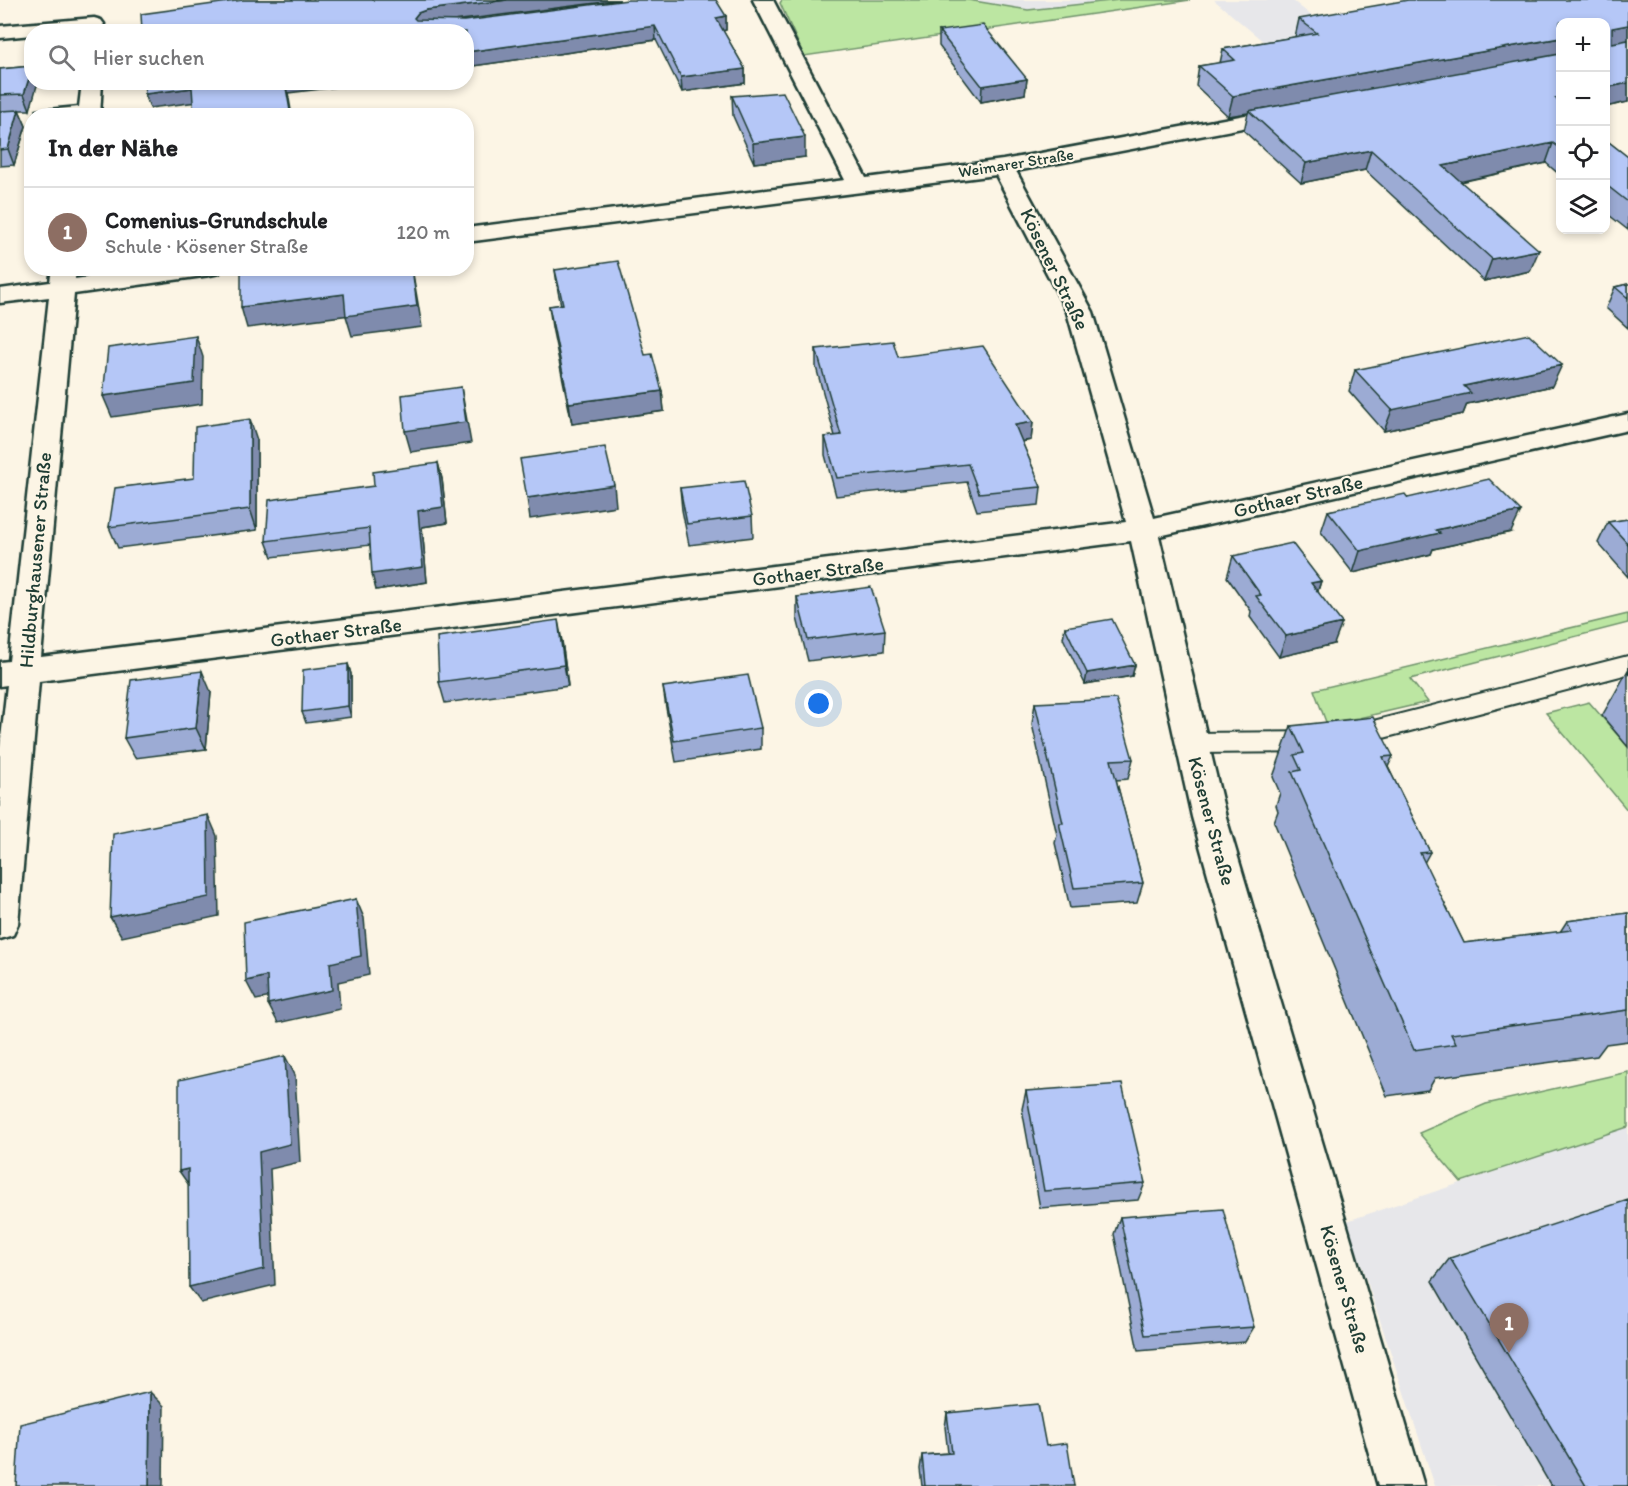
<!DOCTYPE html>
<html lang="de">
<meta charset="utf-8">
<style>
body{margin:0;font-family:Itim,sans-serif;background:#f2f2f2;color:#202124}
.controls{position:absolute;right:18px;top:18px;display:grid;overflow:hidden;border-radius:12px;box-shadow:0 3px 9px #0003}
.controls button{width:54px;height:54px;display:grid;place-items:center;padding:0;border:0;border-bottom:2px solid #e0e0e0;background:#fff;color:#202124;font:30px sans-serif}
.you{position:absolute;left:819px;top:704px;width:21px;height:21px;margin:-15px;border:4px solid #fff;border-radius:50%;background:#1a73e8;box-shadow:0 0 0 9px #1a73e833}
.badge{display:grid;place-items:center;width:39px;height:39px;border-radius:50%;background:#0b8043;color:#fff;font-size:20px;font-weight:700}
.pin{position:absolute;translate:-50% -50px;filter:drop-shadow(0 2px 3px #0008)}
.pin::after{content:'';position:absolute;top:32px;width:21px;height:18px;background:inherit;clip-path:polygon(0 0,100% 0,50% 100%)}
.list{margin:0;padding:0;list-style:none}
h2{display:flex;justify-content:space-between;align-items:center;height:78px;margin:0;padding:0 24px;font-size:26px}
h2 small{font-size:20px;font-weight:400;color:#757577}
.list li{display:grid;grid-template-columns:39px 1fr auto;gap:18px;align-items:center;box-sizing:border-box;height:90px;padding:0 24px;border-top:2px solid #e0e0e0}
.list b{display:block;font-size:22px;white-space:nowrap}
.list p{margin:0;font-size:20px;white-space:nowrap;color:#757577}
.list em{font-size:20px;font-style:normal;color:#757577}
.icon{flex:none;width:33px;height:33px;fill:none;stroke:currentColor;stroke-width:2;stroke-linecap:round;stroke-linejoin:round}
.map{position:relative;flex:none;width:1628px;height:1486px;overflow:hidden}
.search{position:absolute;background:#fff;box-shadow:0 3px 9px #0003;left:24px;top:24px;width:450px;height:66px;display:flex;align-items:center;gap:15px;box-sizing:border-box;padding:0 21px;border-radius:24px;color:#757577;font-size:22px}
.panel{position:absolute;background:#fff;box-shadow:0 3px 9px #0003;left:24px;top:108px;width:450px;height:168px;border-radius:24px}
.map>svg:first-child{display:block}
.built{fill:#e7e7ea}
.green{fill:#bce6a2;stroke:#6e926b;stroke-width:1.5}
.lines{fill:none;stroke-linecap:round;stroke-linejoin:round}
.lane-casing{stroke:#1f3d34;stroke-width:4}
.street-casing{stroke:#1f3d34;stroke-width:5}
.lane{fill:#fcf5e5;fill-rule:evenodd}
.street{fill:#fcf5e5;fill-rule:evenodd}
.wall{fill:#9cabd4;stroke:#1f3d34;stroke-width:1.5}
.shaded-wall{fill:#7f8bad;stroke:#1f3d34;stroke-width:1.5}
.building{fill:#b5c7f7;stroke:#1f3d34;stroke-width:1.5}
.labels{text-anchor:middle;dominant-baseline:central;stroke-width:4.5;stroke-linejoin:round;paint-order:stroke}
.far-street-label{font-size:16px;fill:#1f3d34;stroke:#fcf5e5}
.street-label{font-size:20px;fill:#1f3d34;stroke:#fcf5e5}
</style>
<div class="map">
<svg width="1628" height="1486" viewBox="0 0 1628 1486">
<rect width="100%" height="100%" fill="#fcf5e5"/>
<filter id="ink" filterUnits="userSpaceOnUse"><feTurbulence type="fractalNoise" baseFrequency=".0167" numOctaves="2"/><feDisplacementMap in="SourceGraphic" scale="12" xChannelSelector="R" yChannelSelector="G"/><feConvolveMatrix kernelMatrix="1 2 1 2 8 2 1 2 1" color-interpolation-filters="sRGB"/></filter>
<g filter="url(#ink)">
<path class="built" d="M968,0H1119L1028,10Z
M1214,0H1292L1397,85L1328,96Z
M1628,1127V1486H1435L1347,1221Z"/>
<path class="green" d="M782,0H968L1028,10L1119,0H1190L804,56L780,3Z
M1628,614V623L1410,679L1428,702L1359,718L1326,722L1314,690Z
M1589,702L1628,747V811L1546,713Z
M1628,1072V1127L1461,1182L1419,1133L1486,1104Z"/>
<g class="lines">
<defs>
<path id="lane" d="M1628,656V674L1330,752L1192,753L1183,750L1179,743L1183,736L1192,733L1330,732Z"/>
<path id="street" d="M753,0H773L866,178L1003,160L1289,107L1297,108L1300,113L1297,118L1289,119L1016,171L1093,312L1154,518L1628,414V430L1159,536L1226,817L1424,1486H1378L1192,817L1131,541L39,681L18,924L13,935L0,939V748L7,685L0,686V662L9,661L49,297L0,303V289L50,282L52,268H76L75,279L151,268H222L219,273L210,275L74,294L41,657L1126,522L1067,312L996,175L466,242V228L845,180Z
M94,18L101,20L104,24L101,28L75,32H32V35L0,38V26Z
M82,82H102L100,116H35L37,111L79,107Z"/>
</defs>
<use href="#lane" class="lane-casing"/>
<use href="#street" class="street-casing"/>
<use href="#lane" class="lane"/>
<use href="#street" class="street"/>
</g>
<path class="wall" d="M243,0H620L450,21L726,16V30L723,31L745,69V83L682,92L656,40L466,67V32Z
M1628,0V102L1605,107L1560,22V175L1546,163L1461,182L1530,271L1484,281L1365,170L1301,183L1244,131L1248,113L1228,116L1196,86L1199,66L1220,63L1223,49L1295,37L1299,19Z
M939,31L1027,79L1025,94L981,102L939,46Z
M32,66L30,110H19L26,126L14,165L0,166V69Z
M732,96L805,157L754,163L733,116Z
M1605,139L1628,157V230L1605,212Z
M555,270L645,355L662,391L664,411L572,424L552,327L549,306L561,305L558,291Z
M1628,284V328L1606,308L1615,287Z
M816,349L898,357L1033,422L1031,440L1022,442L1041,487L1039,505L977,511L967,482L836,496L825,455V437L835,436L816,367Z
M1355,370L1552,386L1467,404L1463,414L1384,431L1349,391Z
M257,440V530L118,548L109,527L194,478Z
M438,463L442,479L447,523L422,527L427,582L376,590L370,545L272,557L266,541L374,486Z
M680,488L752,516L753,537L689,545L682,510Z
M1408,498L1511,532L1433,549L1431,554L1353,573L1321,532L1328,511Z
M1628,519V577L1598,543L1608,522Z
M1233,556L1321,581L1318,591L1334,644L1279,657L1250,617L1251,611L1227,577Z
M797,597L885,630L884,651L808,661L797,618Z
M1065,627L1135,665L1132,676L1085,684L1063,638Z
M562,641L568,686L445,703L439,682Z
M348,664L351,674V717L306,723L302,712Z
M1628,670V747L1602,716Z
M663,687L761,728V749L676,762L666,708Z
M211,692L206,749L135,758L124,738Z
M1035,703L1133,759L1128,779L1116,780L1143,883L1137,903L1070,908L1055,843L1057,835L1032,724Z
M1291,726L1393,756L1388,767L1430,852L1424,863L1464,943L1560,932L1567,921L1628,913V1041L1606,1044L1597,1056L1435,1078L1428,1090L1387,1096L1274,822L1278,811L1276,805L1280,793L1273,777Z
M1026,1091L1145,1183L1138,1200L1040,1208L1022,1109Z
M1120,1217L1254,1327L1245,1342L1138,1351L1114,1234Z
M1450,1258L1628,1486H1551L1432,1281Z
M947,1413L1046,1446L1074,1486H922L920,1469L922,1455L948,1453L945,1427Z"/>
<path class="shaded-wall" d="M507,0H620L429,24L417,32L414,18L418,13L426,10Z
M726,16V30L717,32L716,18Z
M1628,25V44L1605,47L1612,28Z
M655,26L656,40L466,67V52Z
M1560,38V56L1249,111L1248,113L1228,116L1233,96Z
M32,69V82H38L30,110L24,94Z
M745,69V83L682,92L681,77Z
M1027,79L1025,94L981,102L982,86Z
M285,82H380L288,93L292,116H291Z
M1628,83V102L1605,107V88Z
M192,88L197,102L150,108L145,94Z
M19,110L26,126L14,165L8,149Z
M805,137V157L754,163L753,143Z
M1553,143L1546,163L1436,187L1443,166Z
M1371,150L1365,170L1301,183L1306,163Z
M1539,250L1530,271L1484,281L1492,259Z
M412,268L422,327L352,336L346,316Z
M344,294L350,315L247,328L241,307Z
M196,336L203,357L202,404L112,417L103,396Z
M1562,365L1552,386L1467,404L1463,414L1384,431L1392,410L1464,386Z
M461,387L471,443L411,452L405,431Z
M662,391L664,411L572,424L569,403Z
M250,419L257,440V530L250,509Z
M1033,422L1031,440L1013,443L1015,425Z
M438,463L442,479L447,523L422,527L427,582L376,590L372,574L418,511Z
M614,485L616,506L530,519L527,498Z
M1521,511L1511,532L1433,549L1431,554L1353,573L1360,551L1436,530Z
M1321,581L1314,602L1311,583Z
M558,620L562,641L568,686L564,665Z
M1342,623L1334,644L1279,657L1286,636Z
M348,664L351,674V717L348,706Z
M1135,665L1132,676L1085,684L1087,673Z
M202,671L211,692L206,749L196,728Z
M208,815L217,836L219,916L122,937L110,917Z
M356,899L364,918L369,975L338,982L340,1009L278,1023L268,1004Z
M267,976L277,996L256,1000L246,981Z
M285,1056L295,1075L300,1162L270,1169L275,1285L201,1303L189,1287L259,1152Z
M188,1169L191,1188L179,1171Z
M150,1392L164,1406L163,1486H149Z"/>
<path class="building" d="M243,0H507L426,10L418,13L414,18L416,20L464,21L628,0H716L726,16L716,18L745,69L681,77L655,26L466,52V32H142L141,14Z
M1408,0H1628V25L1612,28V43L1628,40V83L1605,88V22H1560V38L1233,96L1199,66L1235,60L1223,49L1317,33L1299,19Z
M983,25L1027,79L982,86L939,31Z
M1560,54V97L1555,98L1560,102V148L1553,143L1443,166L1539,250L1492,259L1371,150L1306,163L1249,111Z
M32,66V69L24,94L0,95V69Z
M144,82H285L291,116H194L192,88L145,94Z
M783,92L805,137L753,143L732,96Z
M19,110L8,149L0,150V111Z
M1605,139L1628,157V202L1605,184Z
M618,261L645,355L652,354L662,391L569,403L549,306L563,304L555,270Z
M241,268H412L417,306L346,316L344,294L241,307Z
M1628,284V298L1615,287Z
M1529,334L1562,365L1464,386L1471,393L1392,410L1355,370Z
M196,336L194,383L103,396L108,348Z
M893,341L898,357L983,346L1033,422L1015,425L1041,487L979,493L968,464L837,478L825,437L841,435L816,349Z
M461,387L466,422L405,431L402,395Z
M250,419V509L109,527L115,488L194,478L195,427Z
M605,447L614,485L527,498L520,459Z
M438,463L443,507L418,511L423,567L372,574L369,528L266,541L269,500L374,486L373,472Z
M1489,479L1521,511L1436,530L1440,533L1360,551L1328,511L1405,494L1408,498Z
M744,481L752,516L687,524L680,488Z
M1628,519V544L1608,522Z
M1292,543L1321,581L1311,583L1342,623L1286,636L1256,596L1261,595L1233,556Z
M871,587L885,630L808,640L797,597Z
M1112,619L1135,665L1087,673L1065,627Z
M558,620L564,665L439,682L437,637Z
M348,664V706L302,712L303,670Z
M202,671L196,728L124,738L131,680Z
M748,675L761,728L674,741L663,687Z
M1116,699L1133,759L1111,760L1143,883L1074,888L1059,823H1063L1035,703Z
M1373,717L1393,756L1383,757L1430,852L1420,853L1464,943L1572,930L1567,921L1628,913V1010L1451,1034L1456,1044L1414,1050L1292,772L1301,770L1294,755L1304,753L1291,726Z
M208,815L209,897L110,917L113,834Z
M356,899L361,956L330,963L332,990L268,1004L267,976L246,981L244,922Z
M285,1056L290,1144L259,1152L264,1269L189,1287L188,1169L179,1171V1080Z
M1122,1084L1145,1183L1044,1191L1026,1091Z
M1628,1200V1486H1586L1450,1258Z
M1223,1209L1254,1327L1145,1335L1120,1217Z
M150,1392L149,1486H16L20,1424Z
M1038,1404L1046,1446L1067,1443L1074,1486H925L922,1455L952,1453L947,1413Z"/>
</g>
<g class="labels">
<g class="far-street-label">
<text transform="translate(1016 163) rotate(-9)">Weimarer Straße</text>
</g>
<g class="street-label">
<text transform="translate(1055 269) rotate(64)">Kösener Straße</text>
<text transform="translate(1298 496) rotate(-13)">Gothaer Straße</text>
<text transform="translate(35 560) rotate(-85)">Hildburghausener Straße</text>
<text transform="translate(818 571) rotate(-7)">Gothaer Straße</text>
<text transform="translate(336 632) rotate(-7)">Gothaer Straße</text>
<text transform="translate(1212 821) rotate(75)">Kösener Straße</text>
<text transform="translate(1345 1289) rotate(74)">Kösener Straße</text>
</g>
</g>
</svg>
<div class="controls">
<button>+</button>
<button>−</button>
<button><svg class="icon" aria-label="locate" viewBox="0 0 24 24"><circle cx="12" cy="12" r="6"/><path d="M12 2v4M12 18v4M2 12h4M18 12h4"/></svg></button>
<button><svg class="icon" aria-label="layers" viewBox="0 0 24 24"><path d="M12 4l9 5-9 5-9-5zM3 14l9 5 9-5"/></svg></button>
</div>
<div class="you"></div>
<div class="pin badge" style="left:1509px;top:1353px;background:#8d6e63">1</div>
<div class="search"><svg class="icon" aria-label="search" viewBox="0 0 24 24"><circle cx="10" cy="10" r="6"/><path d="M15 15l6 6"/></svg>Hier suchen</div>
<section class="panel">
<h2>In der Nähe<small></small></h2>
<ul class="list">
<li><span class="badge" style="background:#8d6e63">1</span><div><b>Comenius-Grundschule</b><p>Schule · Kösener Straße</p></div><em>120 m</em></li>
</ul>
</section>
</div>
